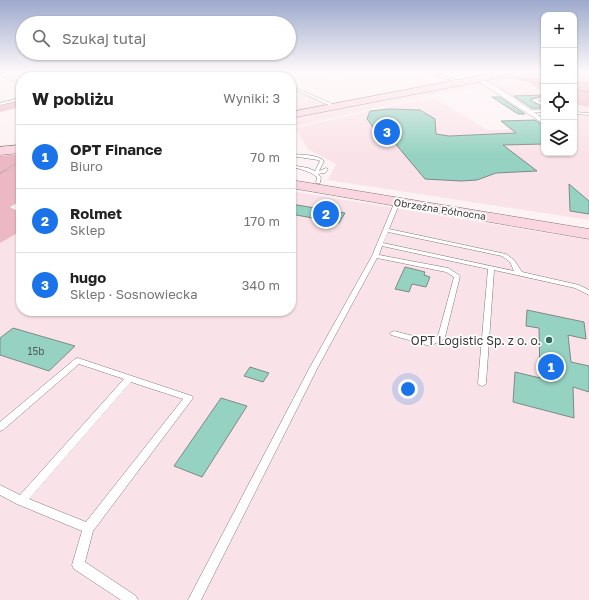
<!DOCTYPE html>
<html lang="pl">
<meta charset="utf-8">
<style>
body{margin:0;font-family:"Golos Text",sans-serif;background:#f6f6f6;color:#222}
.controls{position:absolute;right:12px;top:12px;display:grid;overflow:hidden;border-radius:8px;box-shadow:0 1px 3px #0004}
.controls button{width:36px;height:36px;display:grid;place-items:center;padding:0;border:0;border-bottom:1px solid #e0e0e0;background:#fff;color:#222;font:20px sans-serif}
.you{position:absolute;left:408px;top:389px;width:14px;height:14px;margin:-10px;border:3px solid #fff;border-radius:50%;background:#1a73e8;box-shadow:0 0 0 6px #1a73e833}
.badge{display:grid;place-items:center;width:26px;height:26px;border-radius:50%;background:#1a73e8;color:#fff;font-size:13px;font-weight:700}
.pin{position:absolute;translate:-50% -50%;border:2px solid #fff;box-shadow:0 1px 4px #0006}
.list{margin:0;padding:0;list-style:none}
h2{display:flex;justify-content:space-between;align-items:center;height:52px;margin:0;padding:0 16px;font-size:17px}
h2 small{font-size:13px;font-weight:400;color:#767676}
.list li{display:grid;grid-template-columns:26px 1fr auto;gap:12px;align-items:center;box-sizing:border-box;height:64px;padding:0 16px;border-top:1px solid #e0e0e0}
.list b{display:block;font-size:15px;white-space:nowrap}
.list p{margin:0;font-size:13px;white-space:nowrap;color:#767676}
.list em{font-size:13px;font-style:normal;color:#767676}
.icon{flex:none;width:22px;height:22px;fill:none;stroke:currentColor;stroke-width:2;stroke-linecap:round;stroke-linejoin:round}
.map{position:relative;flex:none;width:589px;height:600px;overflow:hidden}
.search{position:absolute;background:#fff;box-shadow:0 1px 3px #0004;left:16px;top:16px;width:280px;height:44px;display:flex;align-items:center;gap:10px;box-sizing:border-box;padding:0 14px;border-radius:22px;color:#767676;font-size:15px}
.panel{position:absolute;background:#fff;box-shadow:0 1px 3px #0004;left:16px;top:72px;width:280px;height:244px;border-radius:16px}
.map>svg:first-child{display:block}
.built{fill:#fae3e8}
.green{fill:#ebb8c3}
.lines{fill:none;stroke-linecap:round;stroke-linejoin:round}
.stream{stroke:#cd98a3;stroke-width:1.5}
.building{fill:#96d2c1;stroke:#7d8a86}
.lane-casing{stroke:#86797c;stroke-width:1}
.street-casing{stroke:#86797c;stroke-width:1}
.secondary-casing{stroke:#86797c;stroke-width:1}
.path-far1{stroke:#b0a7a9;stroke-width:1;stroke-dasharray:1 1;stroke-linecap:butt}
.path{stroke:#b0a7a9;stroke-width:1.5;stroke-dasharray:1.5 1.5;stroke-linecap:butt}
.lane{fill:#fff;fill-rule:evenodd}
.street{fill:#fff;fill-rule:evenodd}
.secondary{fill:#fad6e0;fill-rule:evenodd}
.poi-dot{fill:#2d6e5e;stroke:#fff;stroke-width:1.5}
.labels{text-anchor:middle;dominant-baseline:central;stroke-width:3.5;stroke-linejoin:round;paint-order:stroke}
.far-street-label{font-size:10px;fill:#3c3738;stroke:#fff}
.number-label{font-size:10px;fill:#525e5a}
.poi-label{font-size:12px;fill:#3c3738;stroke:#fff;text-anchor:end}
</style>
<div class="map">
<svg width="589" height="600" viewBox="0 0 589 600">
<rect width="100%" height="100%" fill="#fdf2f4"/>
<path class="built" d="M239,71H248L262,77H215Z
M502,76L527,82L544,92V109L531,110L483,79Z
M474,81L486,86L441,93L293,127L291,124V118Z
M291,88L329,105L291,113Z
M432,97L488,130L544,129V153H574V104L589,107V220L328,180L336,164L308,149L295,128Z
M291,191L589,240V600H0V243L21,231V311H291Z"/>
<path class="green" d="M160,71H190L165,77H133Z
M513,77L544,78V92L527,82L530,81Z
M574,80L589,81V107L574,104Z
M21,100V107L0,112V105Z
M21,154V201L10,207L21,213V231L0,243V156Z"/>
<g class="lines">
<path class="stream" d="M488,71L498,74
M506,76L544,84
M574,90L589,92"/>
</g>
<path class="building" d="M544,95L531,99L530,100L544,108H532L514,96Z
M492,97H500L525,114H518Z
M389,109L420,110L435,119L436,134L449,136L516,133L501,121L535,120L544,126V144L503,145L537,171L496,173L477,180L461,181L425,179L383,129L375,130L367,119L370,111Z
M569,184L589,201V214L570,211Z
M291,204L345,213L339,223L291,214Z
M405,267L425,272L424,275L430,277L426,287L412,284L409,292L395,289Z
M527,310L584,322L586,339L568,335L571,362L589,366V392L573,387L574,418L513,402L515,372L540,378L539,328L526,326Z
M13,328L75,346L49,371L0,355V338Z
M250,367L269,373L263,382L244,376Z
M221,398L247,406L202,477L174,466Z"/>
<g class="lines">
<defs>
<path id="lane" d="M15,71H23L5,75L21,82V84L2,76H0V74Z
M77,71H84L58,77H53Z
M148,71H155L131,77H126Z
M334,71H341L335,73Z
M424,71H429L463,82L460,83Z
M291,86L335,105L336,106L333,107L291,88Z
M544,97V99L537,100L544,104V106L531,100Z
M21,98V100L0,105V103Z
M528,110H544V112H527Z
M574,112L589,113V115L574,114Z
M291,154C301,155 317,154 324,161L319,171L326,168L328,169L325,173L318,174L321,177L320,183H316L317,177C309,171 301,169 291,167V165L308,168L315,171L320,161L318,160L291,156Z
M400,200L403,202L398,207L389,229L506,254L514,260L522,272L579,285L589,290V295L575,288L494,270L486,383L485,385L482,386L479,385L478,383L488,269L382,246L379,255L448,268L459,275L460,276L445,337L444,339L430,346L391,335L390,333L394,331L429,340L438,336L454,277L446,272L377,258L318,367L201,600H188L310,367L372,256L393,206ZM388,232L502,256L510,262L514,271L383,243Z
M78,358L192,396L193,398L93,531L85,562L136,596L138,600H121L74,569L72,565L82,531L17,504L0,495V485L20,495L124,379L79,364L3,430L0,431V422L75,359ZM131,382L183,399L86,522L29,499Z"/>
<path id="street" d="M579,71L587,72L588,80H584L582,74Z
M476,78C487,77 532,111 544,119V124L476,80Z"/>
<path id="secondary" d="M504,71L544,73V79L504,77L291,118V112Z
M574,75L589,76V82L574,81Z
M21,145V153L0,155V147Z
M291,180L589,229V239L291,188Z"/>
</defs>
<use href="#lane" class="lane-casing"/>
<use href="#street" class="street-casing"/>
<use href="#secondary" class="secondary-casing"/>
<path class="path-far1" d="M4,171L21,161"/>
<path class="path" d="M0,173L6,170"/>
<use href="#lane" class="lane"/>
<use href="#street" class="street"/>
<use href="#secondary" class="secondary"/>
</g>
<linearGradient id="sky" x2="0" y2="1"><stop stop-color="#9da9cc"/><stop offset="0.46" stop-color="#fef9fa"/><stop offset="1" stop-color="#fef9fa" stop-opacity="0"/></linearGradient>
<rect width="589" height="155" fill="url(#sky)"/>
<circle class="poi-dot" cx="549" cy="340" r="4"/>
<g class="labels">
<g class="far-street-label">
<text transform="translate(440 209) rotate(9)">Obrzeżna Północna</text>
</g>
<g class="number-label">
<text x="36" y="351">15b</text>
</g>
<g class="poi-label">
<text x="541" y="340">OPT Logistic Sp. z o. o.</text>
</g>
</g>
</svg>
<div class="controls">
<button>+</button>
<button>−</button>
<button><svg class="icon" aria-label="locate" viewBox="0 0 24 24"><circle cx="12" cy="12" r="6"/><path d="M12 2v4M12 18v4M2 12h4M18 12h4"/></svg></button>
<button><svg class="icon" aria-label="layers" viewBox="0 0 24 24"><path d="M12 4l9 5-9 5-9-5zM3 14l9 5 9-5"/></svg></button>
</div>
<div class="you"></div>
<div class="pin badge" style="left:551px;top:367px">1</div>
<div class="pin badge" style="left:326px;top:214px">2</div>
<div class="pin badge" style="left:387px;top:132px">3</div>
<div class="search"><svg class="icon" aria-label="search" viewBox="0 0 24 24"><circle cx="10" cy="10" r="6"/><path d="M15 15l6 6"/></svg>Szukaj tutaj</div>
<section class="panel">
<h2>W pobliżu<small>Wyniki: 3</small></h2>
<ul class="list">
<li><span class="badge">1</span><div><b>OPT Finance</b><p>Biuro</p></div><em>70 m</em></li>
<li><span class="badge">2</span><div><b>Rolmet</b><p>Sklep</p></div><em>170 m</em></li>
<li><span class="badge">3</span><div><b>hugo</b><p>Sklep · Sosnowiecka</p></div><em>340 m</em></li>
</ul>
</section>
</div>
